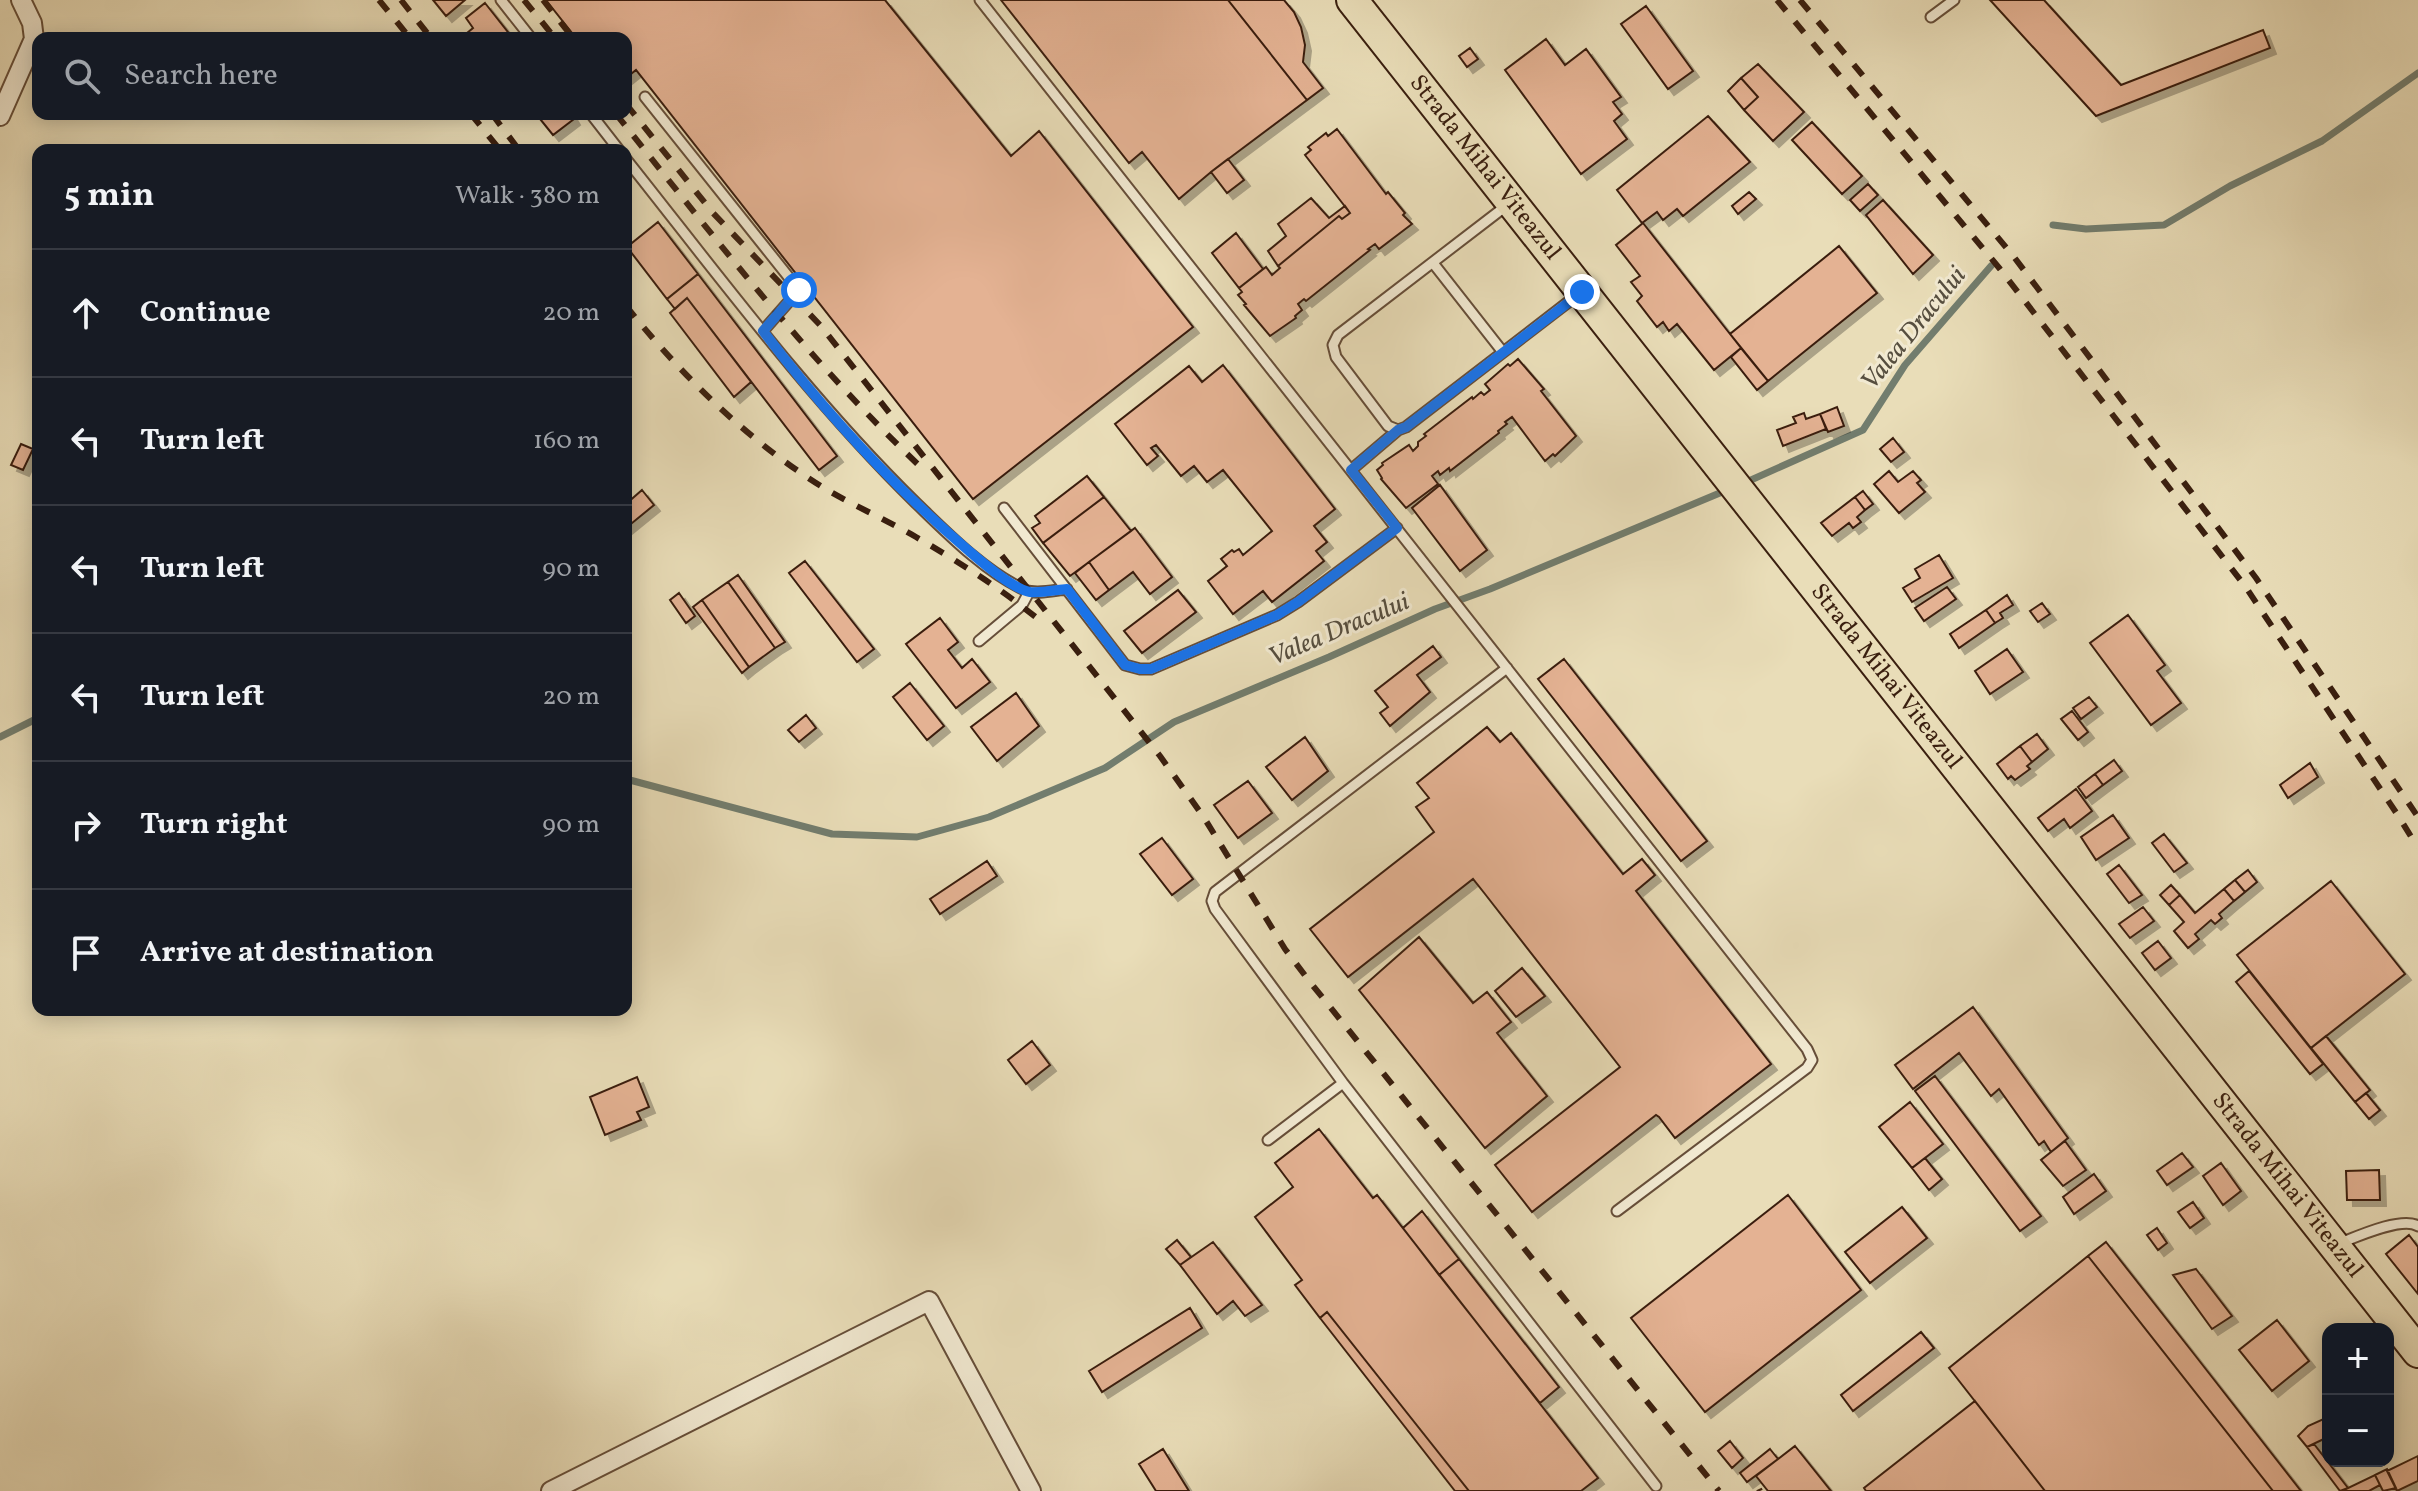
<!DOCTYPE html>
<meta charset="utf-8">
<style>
body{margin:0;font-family:Vollkorn,serif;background:#242831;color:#f1f3f6}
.controls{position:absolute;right:24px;bottom:24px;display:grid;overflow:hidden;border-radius:16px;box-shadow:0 4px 20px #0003}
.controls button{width:72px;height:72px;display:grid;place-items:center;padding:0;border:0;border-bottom:2px solid #363941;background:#171b24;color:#f1f3f6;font:40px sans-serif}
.stop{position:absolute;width:24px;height:24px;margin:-18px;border:6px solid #1a73e8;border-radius:50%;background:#fff}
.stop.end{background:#1a73e8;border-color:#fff;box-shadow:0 2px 8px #0008}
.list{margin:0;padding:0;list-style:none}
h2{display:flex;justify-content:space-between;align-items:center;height:104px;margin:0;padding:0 32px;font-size:34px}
h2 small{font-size:26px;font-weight:400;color:#9ea1a6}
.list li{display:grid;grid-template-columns:52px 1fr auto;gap:24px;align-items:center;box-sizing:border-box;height:128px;padding:0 32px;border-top:2px solid #363941}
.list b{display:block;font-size:30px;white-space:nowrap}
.list em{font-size:26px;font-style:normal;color:#9ea1a6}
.icon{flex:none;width:44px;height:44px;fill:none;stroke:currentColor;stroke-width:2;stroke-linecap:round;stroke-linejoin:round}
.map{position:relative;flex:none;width:2418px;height:1491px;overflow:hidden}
.search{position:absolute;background:#171b24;box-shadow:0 4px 20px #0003;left:32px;top:32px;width:600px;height:88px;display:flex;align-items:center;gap:20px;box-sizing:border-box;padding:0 28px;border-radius:16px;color:#9ea1a6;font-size:30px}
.panel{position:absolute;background:#171b24;box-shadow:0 4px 20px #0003;left:32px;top:144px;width:600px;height:872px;border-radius:16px}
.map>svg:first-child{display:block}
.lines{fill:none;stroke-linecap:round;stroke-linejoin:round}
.stream{stroke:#727d6e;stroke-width:7}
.building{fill:#e4b293;stroke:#3a1f0f;stroke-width:2;filter:url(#shadow)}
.service-casing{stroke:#664e39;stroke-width:13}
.minor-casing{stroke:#664e39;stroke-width:22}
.trunk-casing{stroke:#3a1f0f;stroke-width:34}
.service{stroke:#f1e9d1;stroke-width:9}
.minor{stroke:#f1e9d1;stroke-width:18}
.trunk{stroke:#e9ddb8;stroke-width:30}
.rail{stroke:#3a1f0f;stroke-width:6;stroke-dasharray:14 14;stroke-linecap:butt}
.route{stroke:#1a73e8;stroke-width:10}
.labels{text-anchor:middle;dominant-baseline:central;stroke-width:6;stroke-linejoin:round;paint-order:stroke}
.street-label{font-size:24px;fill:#3a1f0f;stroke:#f1e9d1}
.water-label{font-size:26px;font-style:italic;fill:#564e3f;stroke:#f1e9d1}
</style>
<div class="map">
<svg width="2418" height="1491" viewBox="0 0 2418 1491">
<defs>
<filter id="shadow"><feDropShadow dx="6" dy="6" stdDeviation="0" flood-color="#0004"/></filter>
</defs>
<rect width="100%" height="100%" fill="#e9ddb8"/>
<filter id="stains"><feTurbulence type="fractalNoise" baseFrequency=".0025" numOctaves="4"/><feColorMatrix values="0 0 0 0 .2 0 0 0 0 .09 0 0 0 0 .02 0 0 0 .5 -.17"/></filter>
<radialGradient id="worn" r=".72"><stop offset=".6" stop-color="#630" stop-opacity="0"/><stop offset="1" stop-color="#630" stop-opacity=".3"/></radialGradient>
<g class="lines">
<path class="stream" d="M2053,225L2086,229L2164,225L2230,186L2322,141L2418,73
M1742,484L1863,430L1905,365L1991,266
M0,737L38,718
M626,779L832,834L917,837L989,817L1105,768L1174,722L1329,657L1435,609L1490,589L1727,490"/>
</g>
<path class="building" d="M433,0H465L446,16Z
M546,0H885L1011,156L1039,131L1193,327L973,499L636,70L626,78V38H576Z
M1001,0H1228L1307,100L1211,172L1179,199L1142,152L1129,163Z
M1228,0H1284L1294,12L1301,27L1305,45L1303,62L1323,88L1307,100Z
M1990,0H2044L2121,85L2263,30L2270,48L2096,116Z
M485,3L511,36L509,38H461L473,28L466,18Z
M1646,6L1693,71L1668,89L1621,24Z
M1546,39L1565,65L1586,49L1621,97L1613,102L1622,114L1614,121L1627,139L1581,174L1505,70Z
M1470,48L1478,59L1467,67L1459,56Z
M1758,64L1804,112L1773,141L1744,110L1758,97L1741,78Z
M1741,78L1758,97L1744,110L1728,91Z
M536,114H571L574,119L553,135Z
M1708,116L1750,162L1683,216L1677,209L1663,220L1657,212L1642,223L1617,190Z
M1812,122L1862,176L1842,194L1792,140Z
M1337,129L1386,194L1388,192L1405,213L1403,215L1412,224L1379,249L1375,244L1368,249L1370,250L1306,301L1304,299L1298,304L1302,310L1295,316L1296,318L1270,336L1244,305L1246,304L1238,295L1242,292L1239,288L1266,267L1272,275L1280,268L1278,266L1339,216L1342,219L1350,213L1305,155L1311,150L1308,147L1326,133L1328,136Z
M1228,159L1244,180L1227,193L1211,172Z
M1868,184L1878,195L1860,211L1850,200Z
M1749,192L1756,199L1738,214L1732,206Z
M1311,198L1329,218L1345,206L1350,213L1342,219L1339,216L1278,266L1268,251L1286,236L1278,224Z
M1883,200L1933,255L1913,274L1866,215Z
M658,222L698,274L667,299L627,247Z
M1643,223L1741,348L1714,370L1677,324L1669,331L1663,322L1657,327L1637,301L1642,296L1631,282L1640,276L1616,245Z
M1236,233L1263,269L1239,288L1212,253Z
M1839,246L1877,293L1768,381L1730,334Z
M698,274L837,456L819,470L687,298L675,309L667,299Z
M687,298L751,382L734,397L670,313Z
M1741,348L1768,381L1757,390L1731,357Z
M1518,359L1544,389L1541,391L1576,436L1555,456L1553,454L1545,461L1512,417L1505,422L1507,424L1498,431L1499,433L1450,471L1449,468L1440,475L1438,471L1432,476L1438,484L1406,508L1381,479L1382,478L1377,470L1383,465L1382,463L1409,445L1413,451L1418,446V442L1426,436L1424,434L1472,397L1473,399L1481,392L1484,395L1490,390L1485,384L1508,364L1510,366Z
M1223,365L1335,509L1314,526L1327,542L1316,551L1324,561L1272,602L1263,591L1233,614L1208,581L1227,566L1221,559L1232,550L1234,552L1239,549L1243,555L1272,531L1223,470L1207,482L1194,466L1181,476L1156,445L1151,448L1158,456L1147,465L1115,424L1189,366L1202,382Z
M1837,407L1844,426L1828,432L1820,414Z
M1804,413L1806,419L1820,414L1826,429L1783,446L1777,430L1796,423L1793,417Z
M1893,438L1904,452L1891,462L1880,449Z
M21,444L33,449L23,470L11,465Z
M1889,471L1898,482L1913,471L1921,480L1917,483L1925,492L1899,513L1874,484Z
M1087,476L1104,497L1043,543L1032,528L1040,523L1035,516Z
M1440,485L1487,550L1460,571L1412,508Z
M642,490L654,505L626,528V504Z
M1863,491L1873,504L1865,510L1855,497Z
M1104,497L1131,531L1070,576L1043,543Z
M1855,497L1865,510L1857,517L1861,522L1853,528L1849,523L1832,536L1821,523Z
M1135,528L1172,577L1150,594L1133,572L1109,590L1089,562Z
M1939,555L1953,578L1912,602L1903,588L1920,578L1915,569Z
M805,561L874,649L857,662L789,573Z
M1089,562L1109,590L1096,600L1075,573Z
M738,575L785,642L775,648L728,582Z
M728,582L775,648L749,667L702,600Z
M1947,587L1956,599L1924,621L1915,608Z
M1178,590L1196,612L1142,653L1124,631Z
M679,593L695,616L686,623L670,600Z
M2007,595L2013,605L2000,613L2003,618L1995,623L1986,610Z
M702,600L749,667L742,673L693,607Z
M2042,603L2050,614L2038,622L2030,611Z
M1986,610L1995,623L1959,648L1950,634Z
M2128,615L2165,665L2157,671L2181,703L2151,725L2090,643Z
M940,618L958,642L948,650L962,668L972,659L990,682L956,708L906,644Z
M1433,646L1441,657L1417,675L1430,692L1390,726L1380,713L1388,707L1375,691Z
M2007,649L2023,672L1990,694L1975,671Z
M1564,659L1707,841L1681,861L1538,679Z
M910,683L944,726L927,740L893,697Z
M1016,693L1039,726L997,761L971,727Z
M2089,697L2097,707L2081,719L2073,708Z
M2072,711L2088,732L2078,740L2061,719Z
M806,715L816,728L799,742L788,730Z
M1487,727L1500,742L1511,733L1623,874L1642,859L1655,875L1636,891L1771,1064L1675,1138L1659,1117L1656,1115L1532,1212L1495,1165L1620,1067L1485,894L1473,879L1348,977L1310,929L1434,832L1416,807L1429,798L1417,783Z
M2037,734L2048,749L2032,762L2020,746Z
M1305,737L1328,771L1292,800L1266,767Z
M2020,746L2032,762L2027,766L2030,769L2015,780L2011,776L2008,779L1997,764Z
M2114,760L2122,771L2103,785L2095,774Z
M2310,763L2318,777L2288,798L2280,785Z
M2095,774L2103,785L2086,798L2078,787Z
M1248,781L1272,813L1238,838L1214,805Z
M2076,789L2092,811L2070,828L2064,819L2048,831L2038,818Z
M2113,815L2129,838L2096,860L2081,837Z
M2164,834L2187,863L2174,872L2152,843Z
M1162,838L1193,879L1172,895L1140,854Z
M987,861L997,876L940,914L930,899Z
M2119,865L2142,895L2129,903L2107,874Z
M2248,870L2257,882L2245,892L2235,880Z
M2235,880L2245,892L2234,901L2224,889Z
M2331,881L2405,974L2311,1048L2237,955Z
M2171,885L2180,895L2169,905L2160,895Z
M2224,889L2234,901L2219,914L2222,918L2215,924L2211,920L2195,934L2199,939L2188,948L2174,931L2184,922L2169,905L2180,895L2195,913Z
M2143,907L2154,921L2130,938L2119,924Z
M1419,937L1473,1003L1487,992L1511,1022L1497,1033L1547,1096L1485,1148L1359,990Z
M2158,941L2171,958L2155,970L2142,953Z
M1522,968L1545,996L1516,1017L1495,991Z
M2249,971L2323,1064L2310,1074L2236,982Z
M1973,1007L2068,1138L2051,1152L2044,1141L2039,1145L1999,1089L1991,1096L1959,1053L1913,1089L1895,1065Z
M2326,1036L2370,1090L2355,1102L2311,1048Z
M1032,1041L1050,1065L1026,1084L1008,1060Z
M1935,1076L2041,1216L2020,1231L1915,1091Z
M637,1077L649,1107L637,1112L641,1120L605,1135L590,1097Z
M2366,1093L2380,1110L2369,1119L2355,1102Z
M1910,1102L1943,1144L1912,1168L1879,1127Z
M1319,1129L1373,1198L1377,1195L1598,1478L1581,1491H1469L1327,1312L1320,1318L1295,1285L1302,1280L1255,1217L1293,1187L1275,1163Z
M2065,1141L2086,1170L2063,1186L2041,1160Z
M2182,1153L2193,1167L2167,1185L2157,1171Z
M1925,1158L1942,1179L1929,1190L1912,1168Z
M2221,1163L2241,1191L2223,1205L2203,1176Z
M2379,1170L2380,1200H2347L2346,1171Z
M2094,1174L2106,1191L2074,1214L2063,1197Z
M1788,1195L1861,1290L1705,1412L1631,1318Z
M2193,1202L2204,1218L2190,1228L2178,1212Z
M1902,1207L1927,1238L1870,1283L1845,1252Z
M1422,1211L1459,1259L1439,1275L1403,1228Z
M2157,1228L2167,1243L2158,1250L2147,1235Z
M2409,1235L2418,1247V1294L2386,1254Z
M1177,1240L1191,1257L1180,1265L1166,1249Z
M1213,1242L1262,1305L1245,1316L1233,1301L1217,1314L1180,1265Z
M2106,1242L2194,1354L2301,1491H2273L2088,1256Z
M2088,1256L2273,1491H2045L1949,1368Z
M1459,1259L1559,1387L1540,1403L1439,1275Z
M2196,1269L2232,1316L2212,1329L2173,1275Z
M1190,1308L1202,1328L1102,1392L1089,1371Z
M1327,1312L1469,1491H1455L1320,1318Z
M2277,1320L2309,1361L2272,1391L2239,1350Z
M1921,1332L1934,1348L1853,1411L1841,1395Z
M1975,1401L2045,1491H1866L1864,1488Z
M2328,1417V1437L2307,1447L2298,1436L2308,1426Z
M1730,1441L1743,1458L1732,1468L1718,1451Z
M2314,1444L2348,1488L2340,1491L2307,1447Z
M1795,1446L1831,1491H1768L1756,1476Z
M1163,1449L1189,1491H1156L1139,1464Z
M1770,1449L1778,1459L1747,1482L1740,1473Z
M2418,1456V1481L2397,1491L2387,1471Z
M2387,1469L2396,1488L2383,1491L2375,1475Z
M2375,1475L2380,1485L2369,1491H2342Z"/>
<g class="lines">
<defs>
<path id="service" d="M501,0L531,38
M980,0L1807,1049L1812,1060L1807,1068L1617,1211
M1931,17L1954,0
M645,97L799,290L763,331
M591,114L619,150
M626,159C719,276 809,398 916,503C947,533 985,572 1025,590C1036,595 1055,590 1067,589
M1506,206L1338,335L1333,345L1336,357L1388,426L1398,430L1406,427L1580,293
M1433,263L1502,351
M1351,470L1398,430
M1004,508L1125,665L1140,669H1151L1277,615L1298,602L1397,528
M979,641L1022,605L1029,592
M1507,668L1215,892L1212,901L1215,909L1343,1083L1656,1486
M1268,1140L1343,1083
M2338,1244C2356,1237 2402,1216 2418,1226"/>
<path id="minor" d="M0,116L34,39L32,23L21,0
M551,1491L929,1301L1031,1491"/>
<g id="trunk">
<path id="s1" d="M1352,0L2418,1352"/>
</g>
</defs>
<use href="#service" class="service-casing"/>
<use href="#minor" class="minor-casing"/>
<use href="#trunk" class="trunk-casing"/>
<use href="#service" class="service"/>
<use href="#minor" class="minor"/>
<use href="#trunk" class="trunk"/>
<path class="rail" d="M379,0L410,38
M401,0L431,38
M524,0L555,38
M543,0L573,38
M1777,0L2000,269L2245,586L2399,817L2418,848
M1800,0L2014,257L2256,578L2418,817
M626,104L713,213L820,325L1160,756L1203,816L1285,949L1310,982L1719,1491
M471,114L500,150
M492,114L519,150
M616,114C715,238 811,364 927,473
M626,306C683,377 751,444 829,491C857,507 888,521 916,537C961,563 1003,590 1043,623
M1759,1489L1760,1491"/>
</g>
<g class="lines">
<path class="route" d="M799,290L763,331C824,411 893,486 969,551C983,563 1013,589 1030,592C1041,593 1056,590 1067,589L1125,665L1140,669H1151L1277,615L1298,602L1397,528L1351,470L1398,430L1406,427L1582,292"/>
</g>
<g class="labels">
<g class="street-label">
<text stroke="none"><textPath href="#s1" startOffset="214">Strada Mihai Viteazul</textPath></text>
<text stroke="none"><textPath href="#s1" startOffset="862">Strada Mihai Viteazul</textPath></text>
<text stroke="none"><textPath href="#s1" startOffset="1510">Strada Mihai Viteazul</textPath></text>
</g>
<g class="water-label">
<text transform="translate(1914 329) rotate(-51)">Valea Dracului</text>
<text transform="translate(1339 630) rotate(-23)">Valea Dracului</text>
</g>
</g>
<rect width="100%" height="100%" filter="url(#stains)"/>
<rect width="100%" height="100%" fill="url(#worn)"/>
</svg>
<div class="controls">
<button>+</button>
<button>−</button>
</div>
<div class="stop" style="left:799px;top:290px"></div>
<div class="stop end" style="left:1582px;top:292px"></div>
<div class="search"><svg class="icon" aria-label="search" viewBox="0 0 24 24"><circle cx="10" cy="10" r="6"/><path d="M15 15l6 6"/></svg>Search here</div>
<section class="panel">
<h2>5 min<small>Walk · 380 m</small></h2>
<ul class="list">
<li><svg class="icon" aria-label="ahead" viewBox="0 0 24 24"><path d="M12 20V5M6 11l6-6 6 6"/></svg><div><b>Continue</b></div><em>20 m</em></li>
<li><svg class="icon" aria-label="left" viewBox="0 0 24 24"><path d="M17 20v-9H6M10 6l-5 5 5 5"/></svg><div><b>Turn left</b></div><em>160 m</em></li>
<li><svg class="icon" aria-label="left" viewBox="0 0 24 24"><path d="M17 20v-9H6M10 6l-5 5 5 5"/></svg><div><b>Turn left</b></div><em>90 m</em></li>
<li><svg class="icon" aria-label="left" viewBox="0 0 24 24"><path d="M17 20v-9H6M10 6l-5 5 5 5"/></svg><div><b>Turn left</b></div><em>20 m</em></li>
<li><svg class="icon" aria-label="right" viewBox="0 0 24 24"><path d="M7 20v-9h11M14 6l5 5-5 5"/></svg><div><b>Turn right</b></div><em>90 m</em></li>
<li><svg class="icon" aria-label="arrive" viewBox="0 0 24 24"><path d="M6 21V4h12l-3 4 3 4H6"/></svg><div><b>Arrive at destination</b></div></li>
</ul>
</section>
</div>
